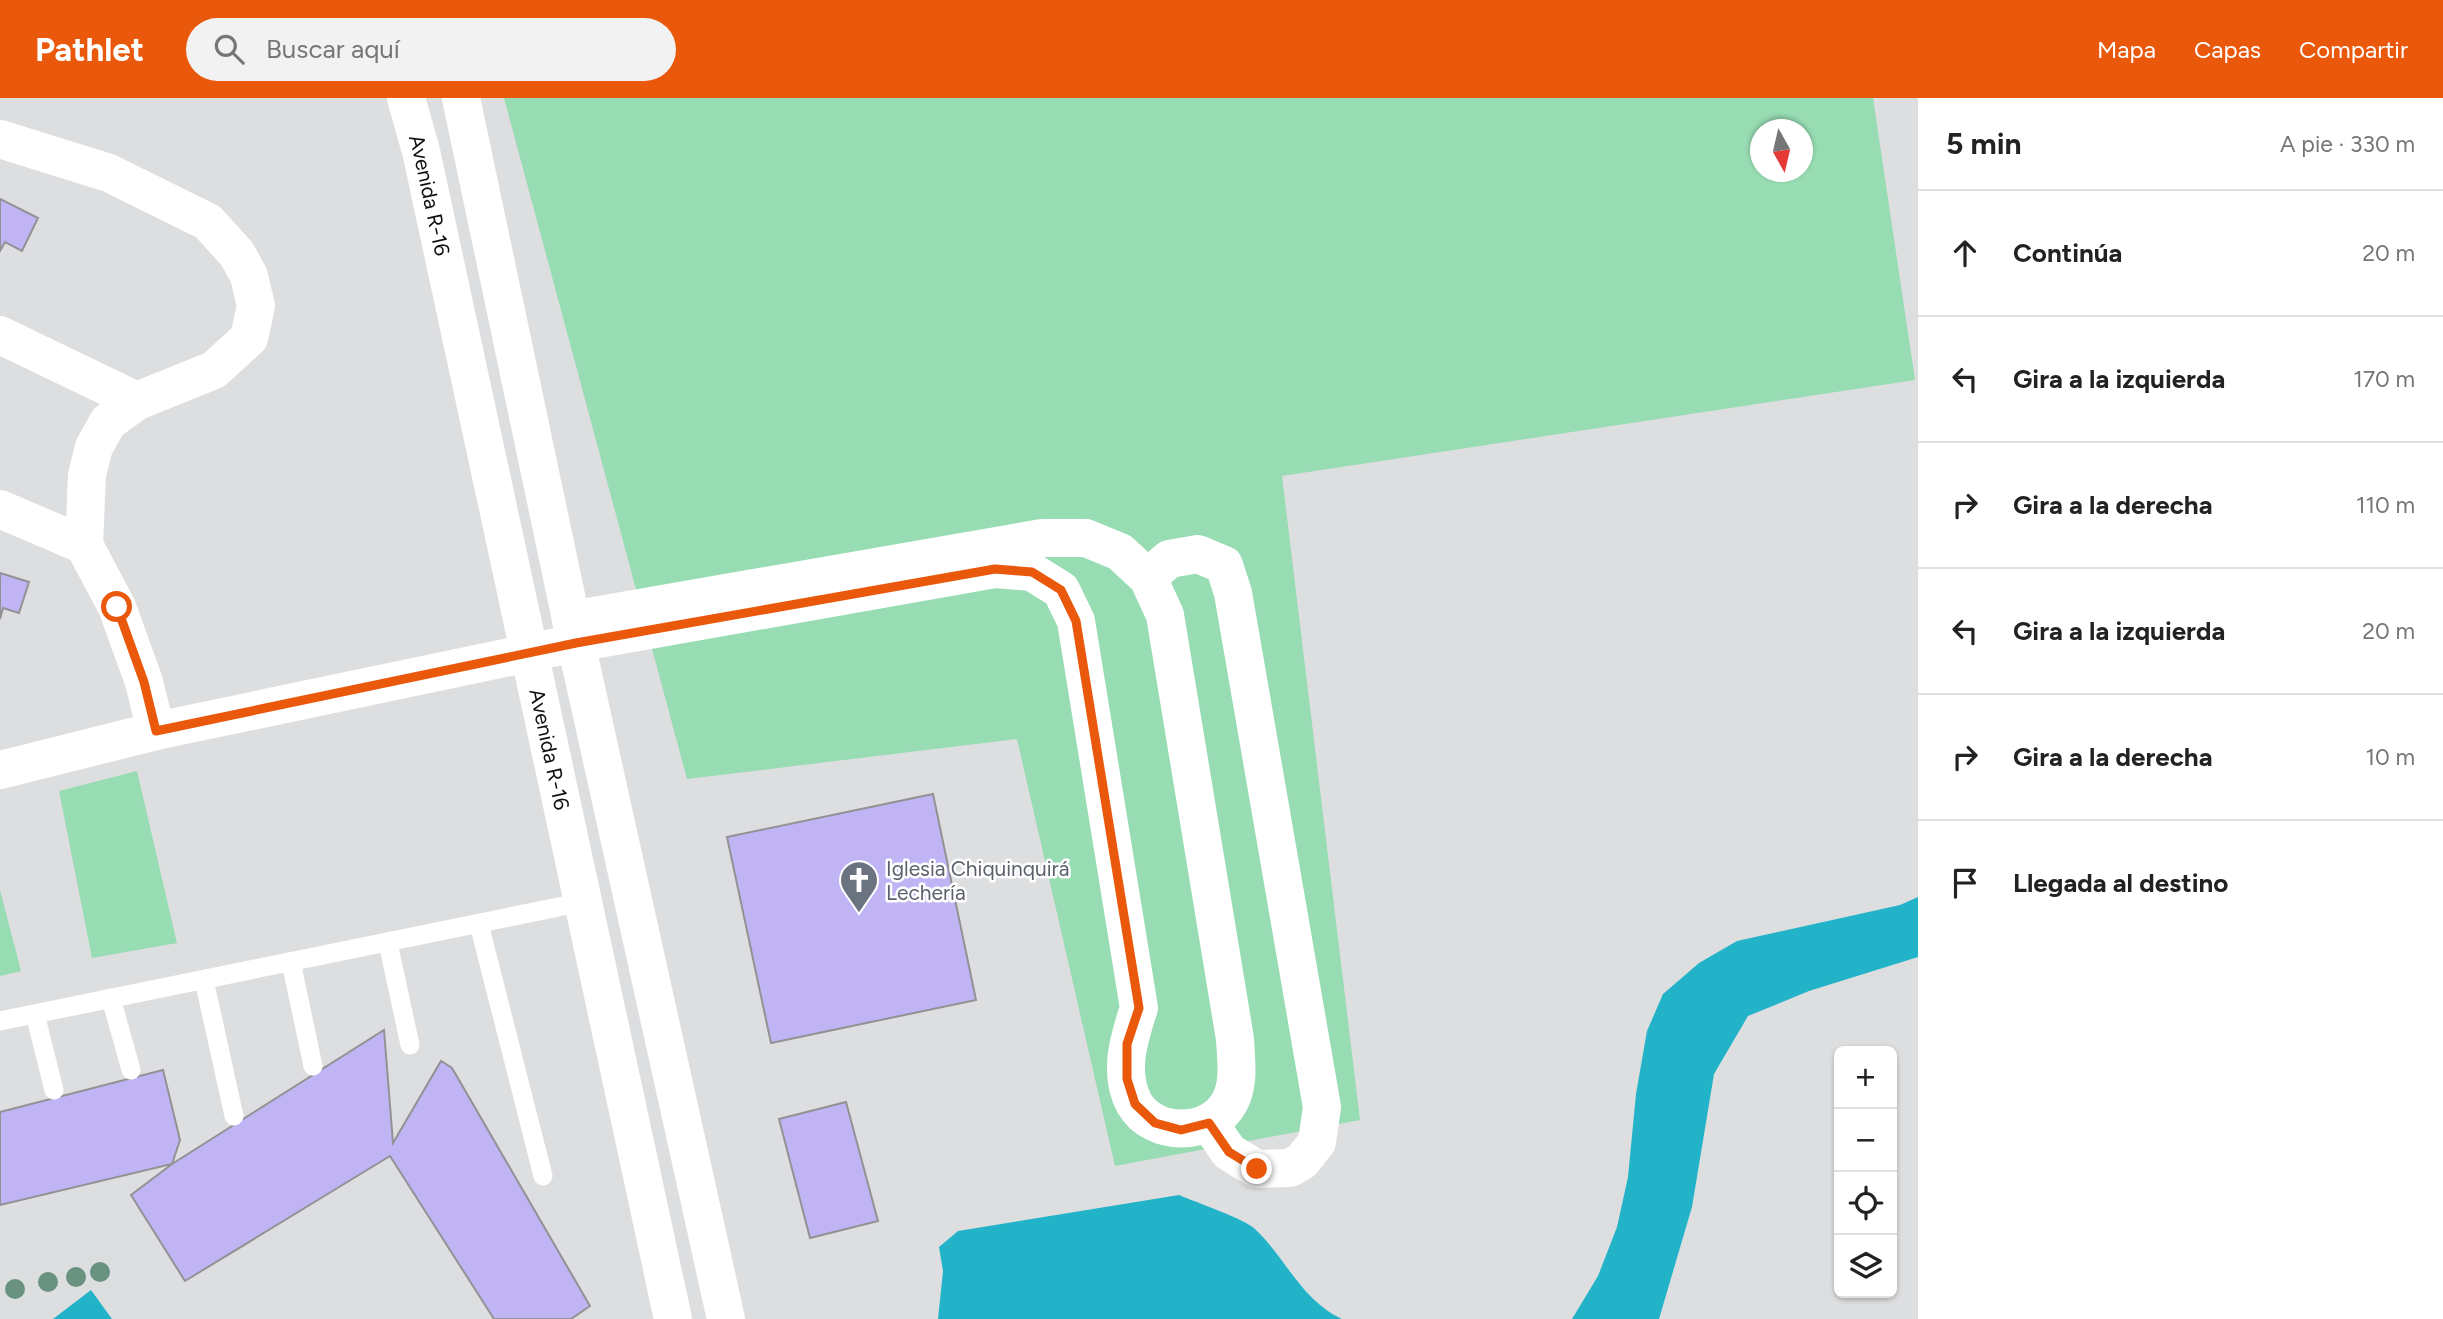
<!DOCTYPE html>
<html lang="es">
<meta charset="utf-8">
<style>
body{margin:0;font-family:Figtree,sans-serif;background:#f2f2f2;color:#222}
.controls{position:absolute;right:21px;bottom:21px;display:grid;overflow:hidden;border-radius:10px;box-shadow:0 2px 5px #0004}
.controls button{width:63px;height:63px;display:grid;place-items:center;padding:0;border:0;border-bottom:2px solid #e0e0e0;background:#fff;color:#222;font:35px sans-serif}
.compass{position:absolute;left:1750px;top:21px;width:63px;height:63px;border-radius:50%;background:#fff;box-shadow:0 2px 5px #0004;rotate:172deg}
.stop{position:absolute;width:21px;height:21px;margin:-16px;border:5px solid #ea580c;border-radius:50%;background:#fff}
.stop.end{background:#ea580c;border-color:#fff;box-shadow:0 2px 7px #0008}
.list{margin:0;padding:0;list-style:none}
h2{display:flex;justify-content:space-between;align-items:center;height:91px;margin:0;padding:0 28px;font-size:30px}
h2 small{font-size:23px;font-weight:400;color:#767676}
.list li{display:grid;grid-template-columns:46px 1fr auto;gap:21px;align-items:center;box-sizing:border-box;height:126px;padding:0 28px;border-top:2px solid #e0e0e0}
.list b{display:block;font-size:26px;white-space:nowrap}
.list em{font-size:23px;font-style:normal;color:#767676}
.icon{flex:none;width:38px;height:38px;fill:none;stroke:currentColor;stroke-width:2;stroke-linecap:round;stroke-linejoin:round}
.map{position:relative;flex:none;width:1918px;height:1221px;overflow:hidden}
header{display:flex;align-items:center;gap:42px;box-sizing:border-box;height:98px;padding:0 35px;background:#ea580c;color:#fff}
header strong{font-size:33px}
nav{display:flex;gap:38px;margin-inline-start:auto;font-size:24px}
.search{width:490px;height:63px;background:#f2f2f2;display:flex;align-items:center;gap:18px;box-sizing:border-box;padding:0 24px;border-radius:38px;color:#767676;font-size:26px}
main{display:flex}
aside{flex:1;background:#fff}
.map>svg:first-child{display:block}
.green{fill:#97dcb2;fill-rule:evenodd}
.water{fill:#23b3c9}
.building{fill:#c1b4f5;stroke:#929294;stroke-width:2}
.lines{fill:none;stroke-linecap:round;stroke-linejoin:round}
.service{stroke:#fff;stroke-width:19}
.minor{stroke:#fff;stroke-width:38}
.tree{fill:#699280}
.route{stroke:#ea580c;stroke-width:9}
.labels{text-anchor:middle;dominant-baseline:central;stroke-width:5;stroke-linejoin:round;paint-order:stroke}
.street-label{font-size:21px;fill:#0e0f0f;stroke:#fff}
.worship-label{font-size:21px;fill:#5b616d;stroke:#fff;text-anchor:start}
</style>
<header>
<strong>Pathlet</strong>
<div class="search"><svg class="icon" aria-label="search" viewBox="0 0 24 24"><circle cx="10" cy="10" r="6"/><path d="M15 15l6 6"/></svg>Buscar aquí</div>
<nav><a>Mapa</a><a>Capas</a><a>Compartir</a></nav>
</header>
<main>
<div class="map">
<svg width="1918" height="1221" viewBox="0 0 1918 1221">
<rect width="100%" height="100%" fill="#dddee0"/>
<path class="green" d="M504,0H1873L1915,282L1282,378L1360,1022L1115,1068L1017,641L687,681ZM1760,32H1802V74H1760Z
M137,673L177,845L92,860L59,693Z
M0,792L21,873L0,878Z"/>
<path class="water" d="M1918,799V859L1809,893L1748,918L1714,976L1692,1109L1659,1221H1572L1598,1178L1617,1129L1628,1079L1636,996L1647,933L1663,896L1699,865L1737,843L1900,807Z
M1179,1097C1195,1104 1245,1121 1255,1131C1285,1159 1302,1203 1342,1221H938L943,1173L939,1149L958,1133Z
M91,1192L112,1221H53Z"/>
<path class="building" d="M0,101L38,120L22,153L5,144L0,153Z
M0,475L29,484L19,515L3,510L0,521Z
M933,696L976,902L771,945L727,739Z
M384,932L393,1045L441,963L452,970L590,1208L571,1221H494L390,1058L185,1183L131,1097L172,1066Z
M163,972L180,1042L172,1066L0,1107V1014Z
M846,1004L878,1123L810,1140L779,1021Z"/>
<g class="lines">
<path class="service" d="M479,826L543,1078
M388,845L410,947
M291,864L313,968
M204,882L234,1018
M111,900L131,972
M35,916L54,992
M0,923L583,804"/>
<g class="minor">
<path id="s1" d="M406,0L421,53L673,1221"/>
<path d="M461,0L576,545L726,1221"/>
<path d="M0,41L109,75L208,124L237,156L249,178L256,208L249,240L214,272L137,303L108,324L94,349L87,377L84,447L117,509L144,584L156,633"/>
<path d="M0,237L137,303"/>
<path d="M0,411L84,447"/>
<path d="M1148,480L1169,461L1198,456L1224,467L1233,495L1322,1009L1317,1044L1302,1063L1290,1070L1257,1071L1229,1054L1209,1025"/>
<path d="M0,672L156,633L576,545L995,471L1032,474L1061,492L1076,523L1139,910C1129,940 1118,975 1134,1005C1153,1039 1210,1039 1229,1005C1240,986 1236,962 1235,941L1165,517L1148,480L1120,454L1086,440H1042L571,522"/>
</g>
</g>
<g class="tree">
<circle cx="100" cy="1174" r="10"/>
<circle cx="76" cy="1179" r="10"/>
<circle cx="48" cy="1184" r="10"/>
<circle cx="15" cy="1191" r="10"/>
</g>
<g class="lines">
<path class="route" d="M117,509L144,584L156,633L576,545L995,471L1032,474L1061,492L1076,523L1139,910L1127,946V981L1135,1006L1155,1025L1181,1032L1209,1025L1229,1054L1257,1071"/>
</g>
<defs>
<symbol id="church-pin" viewBox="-11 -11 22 30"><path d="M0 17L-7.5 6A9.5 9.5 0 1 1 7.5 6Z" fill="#6b7280" stroke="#fff"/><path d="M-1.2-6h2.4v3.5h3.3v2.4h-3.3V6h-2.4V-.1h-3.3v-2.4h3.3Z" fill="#fff"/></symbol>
</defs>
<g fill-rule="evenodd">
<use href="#church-pin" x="837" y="760" width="44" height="60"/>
</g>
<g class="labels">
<g class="street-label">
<text stroke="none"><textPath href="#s1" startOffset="100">Avenida R-16</textPath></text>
<text stroke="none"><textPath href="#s1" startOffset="667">Avenida R-16</textPath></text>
</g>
<g class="worship-label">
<text x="886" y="770">Iglesia Chiquinquirá<tspan x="886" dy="24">Lechería</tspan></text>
</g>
</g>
</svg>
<div class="controls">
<button>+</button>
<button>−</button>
<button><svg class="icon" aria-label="locate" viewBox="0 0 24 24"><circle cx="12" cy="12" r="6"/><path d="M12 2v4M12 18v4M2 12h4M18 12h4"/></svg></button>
<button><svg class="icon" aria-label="layers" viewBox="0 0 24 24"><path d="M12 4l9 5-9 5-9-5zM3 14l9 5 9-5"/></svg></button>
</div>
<svg class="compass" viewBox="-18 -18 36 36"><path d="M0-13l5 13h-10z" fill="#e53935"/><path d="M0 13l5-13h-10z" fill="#767676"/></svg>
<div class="stop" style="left:117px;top:509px"></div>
<div class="stop end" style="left:1257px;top:1071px"></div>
</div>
<aside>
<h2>5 min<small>A pie · 330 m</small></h2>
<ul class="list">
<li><svg class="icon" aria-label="ahead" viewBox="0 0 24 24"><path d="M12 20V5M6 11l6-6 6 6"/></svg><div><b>Continúa</b></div><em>20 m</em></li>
<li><svg class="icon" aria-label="left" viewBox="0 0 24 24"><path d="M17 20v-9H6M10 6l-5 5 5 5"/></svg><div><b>Gira a la izquierda</b></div><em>170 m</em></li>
<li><svg class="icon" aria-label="right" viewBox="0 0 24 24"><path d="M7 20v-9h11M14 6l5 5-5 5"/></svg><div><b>Gira a la derecha</b></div><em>110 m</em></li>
<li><svg class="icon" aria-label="left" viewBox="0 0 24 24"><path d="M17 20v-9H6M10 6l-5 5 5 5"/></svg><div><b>Gira a la izquierda</b></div><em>20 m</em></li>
<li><svg class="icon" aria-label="right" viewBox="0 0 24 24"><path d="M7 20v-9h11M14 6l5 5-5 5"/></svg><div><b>Gira a la derecha</b></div><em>10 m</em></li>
<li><svg class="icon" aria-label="arrive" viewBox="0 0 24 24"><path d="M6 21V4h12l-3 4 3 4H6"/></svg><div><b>Llegada al destino</b></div></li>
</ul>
</aside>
</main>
